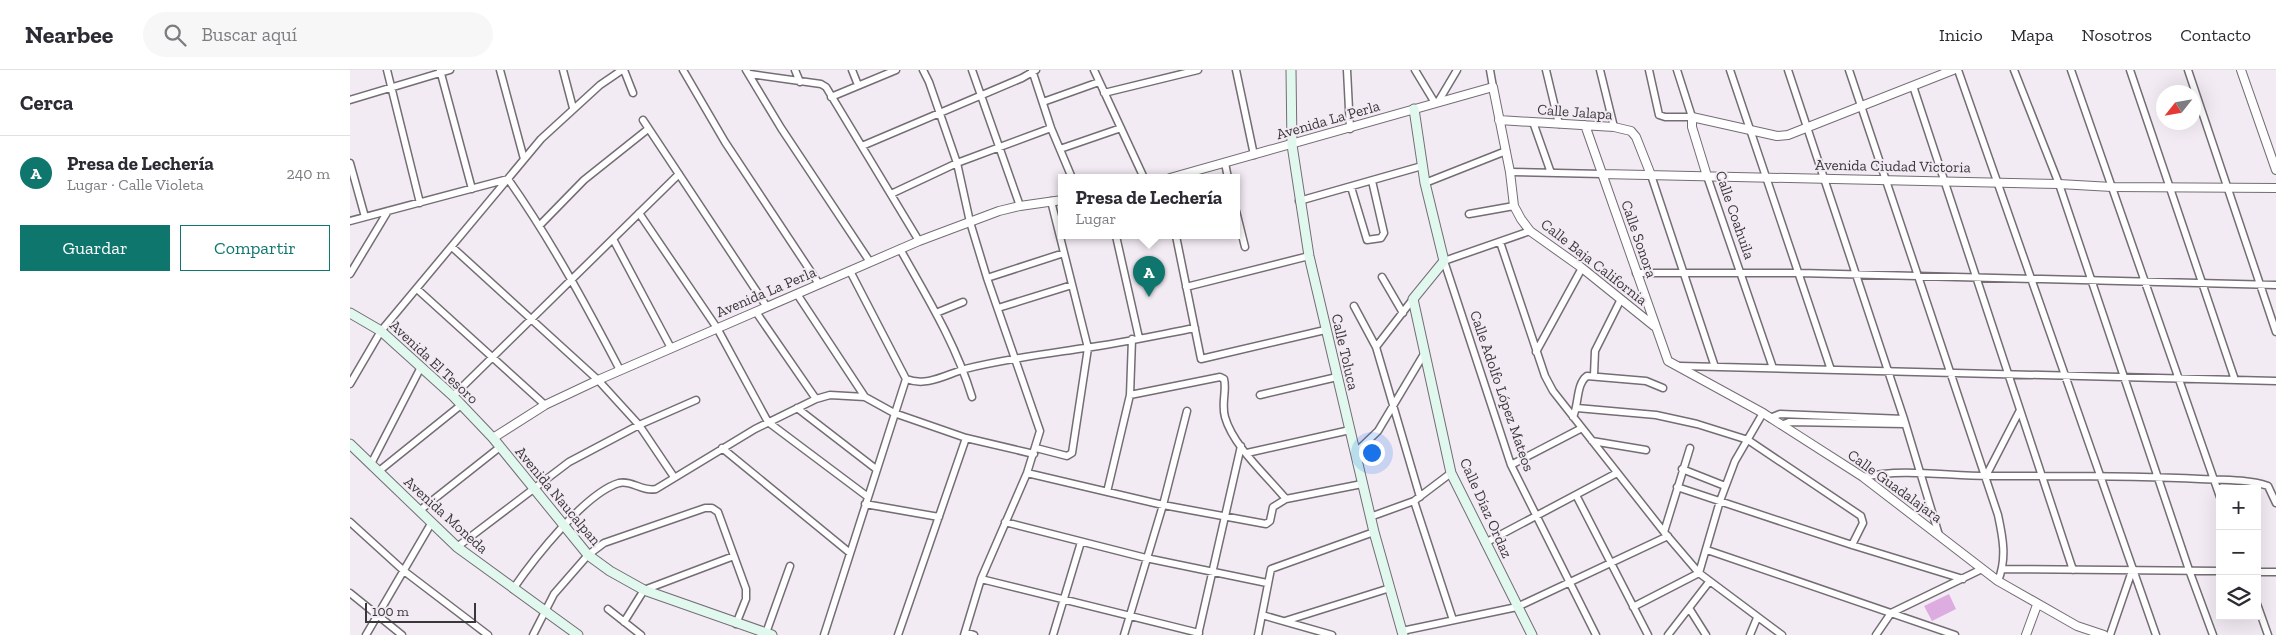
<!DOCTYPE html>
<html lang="es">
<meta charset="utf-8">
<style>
body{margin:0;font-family:"Zilla Slab",serif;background:#f7f7f7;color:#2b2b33}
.controls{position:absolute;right:15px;bottom:15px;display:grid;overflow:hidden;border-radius:0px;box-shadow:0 5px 20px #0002}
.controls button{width:45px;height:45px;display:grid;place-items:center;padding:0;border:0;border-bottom:1px solid #e1e1e2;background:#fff;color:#2b2b33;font:25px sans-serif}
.compass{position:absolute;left:1806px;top:15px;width:45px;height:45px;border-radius:50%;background:#fff;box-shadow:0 5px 20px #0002;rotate:239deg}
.scale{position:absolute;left:15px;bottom:12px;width:111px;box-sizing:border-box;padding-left:5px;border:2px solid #3a373a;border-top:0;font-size:14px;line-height:18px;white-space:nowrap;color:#3a373a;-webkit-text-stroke:4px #f3ebf4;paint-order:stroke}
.you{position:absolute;left:1021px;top:382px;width:18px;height:18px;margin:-12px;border:4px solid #fff;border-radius:50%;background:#1a73e8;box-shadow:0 0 0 8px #1a73e833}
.badge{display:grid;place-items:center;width:32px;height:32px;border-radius:50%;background:#0f766e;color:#fff;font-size:16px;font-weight:700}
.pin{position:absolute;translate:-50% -41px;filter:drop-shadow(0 1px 2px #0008)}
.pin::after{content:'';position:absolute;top:26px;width:18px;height:15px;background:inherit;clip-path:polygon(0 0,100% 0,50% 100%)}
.popup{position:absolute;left:708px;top:104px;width:182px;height:65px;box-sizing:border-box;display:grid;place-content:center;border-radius:0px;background:#fff;filter:drop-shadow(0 1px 4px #0005);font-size:16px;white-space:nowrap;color:#7c7c81}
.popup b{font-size:19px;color:#2b2b33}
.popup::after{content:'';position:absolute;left:50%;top:100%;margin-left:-10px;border:10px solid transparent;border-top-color:#fff}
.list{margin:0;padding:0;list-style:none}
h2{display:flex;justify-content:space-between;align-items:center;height:65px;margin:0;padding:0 20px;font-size:21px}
h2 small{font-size:16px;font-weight:400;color:#7c7c81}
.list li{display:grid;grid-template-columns:32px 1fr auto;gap:15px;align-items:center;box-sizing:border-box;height:75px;padding:0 20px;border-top:1px solid #e1e1e2}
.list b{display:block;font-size:19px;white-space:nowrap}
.list p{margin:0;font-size:16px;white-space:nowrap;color:#7c7c81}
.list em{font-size:16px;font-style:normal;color:#7c7c81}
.actions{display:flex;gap:10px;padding:15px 20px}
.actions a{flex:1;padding:11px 0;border:1px solid #0f766e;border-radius:0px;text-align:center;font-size:18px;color:#0f766e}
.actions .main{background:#0f766e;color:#fff}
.icon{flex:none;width:28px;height:28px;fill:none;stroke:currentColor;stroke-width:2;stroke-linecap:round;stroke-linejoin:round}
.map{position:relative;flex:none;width:1926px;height:565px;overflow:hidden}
header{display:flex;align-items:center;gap:30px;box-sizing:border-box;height:70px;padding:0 25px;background:#fff;border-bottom:1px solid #e1e1e2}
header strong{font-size:24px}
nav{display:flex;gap:28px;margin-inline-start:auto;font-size:18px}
.search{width:350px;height:45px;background:#f7f7f7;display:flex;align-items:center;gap:12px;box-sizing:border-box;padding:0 18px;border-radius:28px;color:#7c7c81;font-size:19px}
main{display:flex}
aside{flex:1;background:#fff}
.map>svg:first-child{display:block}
.green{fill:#ddade1}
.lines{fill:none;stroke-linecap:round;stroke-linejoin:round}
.minor-casing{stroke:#746d74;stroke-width:9}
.tertiary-casing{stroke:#746d74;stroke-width:10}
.secondary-casing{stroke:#746d74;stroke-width:11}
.minor{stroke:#fff;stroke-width:6}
.tertiary{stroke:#fff;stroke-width:8}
.secondary{stroke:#e0f8ee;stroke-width:9}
.labels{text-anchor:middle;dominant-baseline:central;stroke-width:4;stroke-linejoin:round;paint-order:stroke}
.street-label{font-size:15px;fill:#3a373a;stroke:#f3ebf4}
</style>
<header>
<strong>Nearbee</strong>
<div class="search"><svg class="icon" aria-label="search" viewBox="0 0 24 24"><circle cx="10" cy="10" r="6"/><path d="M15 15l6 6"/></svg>Buscar aquí</div>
<nav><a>Inicio</a><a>Mapa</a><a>Nosotros</a><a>Contacto</a></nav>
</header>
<main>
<aside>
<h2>Cerca<small></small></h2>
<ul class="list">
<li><span class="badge">A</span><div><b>Presa de Lechería</b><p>Lugar · Calle Violeta</p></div><em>240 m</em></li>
</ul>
<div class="actions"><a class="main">Guardar</a><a>Compartir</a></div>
</aside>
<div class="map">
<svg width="1926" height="565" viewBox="0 0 1926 565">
<rect width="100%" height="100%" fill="#f3ebf4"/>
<path class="green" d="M1599,524L1606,539L1582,551L1574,536Z"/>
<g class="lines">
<defs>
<path id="minor" d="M37,0L70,133
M90,0L122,119
M150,0L174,89
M213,0L223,38
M274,0L283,23
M333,0L375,72L469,214
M396,0L431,58L520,192
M445,0L450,12
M502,0L508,15
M573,0L579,12L607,93L620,152L637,208L690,361L677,403L631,509L614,565
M622,0L670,136
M682,0L701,58L722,108
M744,0L794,108
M886,0L904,85
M997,0L1000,59
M1065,0L1085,33
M1140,0L1143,17
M1196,0L1209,54
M1250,0L1264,57
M1299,0L1309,45L1315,47H1342L1327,0
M1380,0L1481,300
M1438,0L1554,349L1589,465
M1499,0L1648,445C1653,468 1657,489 1648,511
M1608,0L1806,565
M1664,0L1709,114L1839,500L1863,565
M1721,0L1870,427
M1780,0L1885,310
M1838,0L1926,262
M400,4L471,14L476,17L569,171
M1563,16L1723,500
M754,23L848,0
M481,27L546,0
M0,30L100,0
M693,32L749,12
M1088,32L1107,0
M293,50L417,237
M1183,52L1201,103
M512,76L672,8L686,0
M710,79L771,58
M0,93L15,147
M875,93L878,108
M1160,102L1252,104
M1301,105L1365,297
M1357,106L1423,298
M1075,113L1156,81
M1001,117L1017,170L1031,168L1034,163L1022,111
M541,124L607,93L701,58
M949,131L1072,96
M886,141L895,177
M289,143L367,258L418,352L518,427
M1119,144L1164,136
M0,151L158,109C201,170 236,235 270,300
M190,155L234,110L298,59
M1180,161L1094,191L1161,395L1246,565
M766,166L789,268
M826,166L851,289L975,260
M263,169L321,278
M1150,172L1195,306L1203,321L1314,462L1349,503L1432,565
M102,177L248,310L289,355L324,407
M550,179C577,227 606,274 622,327
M500,201L556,309
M1286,203H1450L1926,215
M0,204L38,141
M1032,207L1053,243
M637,208L714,183
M836,217L959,186
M67,219L195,335
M447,224L515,327L544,343L616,368L684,384
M1004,236L1026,277L1070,427
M648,238L722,215
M406,242L466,329
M586,243L613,232
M1026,277L1063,229
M1186,282L1232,198
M1330,296L1926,311
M1244,305L1245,281L1271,229
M556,309C577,317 595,305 615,299C654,289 695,284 735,278C772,273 808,265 845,258
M0,314L31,261L191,69L250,15L272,0
M780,325L870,307L874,309C877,321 871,333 875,347C883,376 917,406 936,429
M910,325L987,307
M103,326L329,104
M447,338L526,399
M1227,338L1306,345L1347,354L1398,370L1511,446L1513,453L1502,475
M1223,347C1229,334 1226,314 1237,306L1296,311L1313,318
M1420,348L1430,344L1554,349
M1431,355L1439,352L1555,354
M1242,371L1296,380
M372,378L500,483
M686,378L717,386L722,383L738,278L701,131
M897,383L1000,360
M1005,383L1028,361L1074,284
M21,394L71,297
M1161,395L1232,358
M1332,399L1375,416
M29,401L111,335
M677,403L813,435L916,454L920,451L923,437L936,429L1012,414
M1636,406L1670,340
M1513,407C1554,398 1597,406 1638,406C1709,406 1779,405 1850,409C1872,410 1897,409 1918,416L1926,433
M1327,417L1502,475L1613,509
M757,422L780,325L782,269
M1226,425L1298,565
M1064,431L1103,550
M515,434L589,447
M69,441L150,377
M1020,447L1064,431L1101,403
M0,452L54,501L138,565
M655,452L796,488L917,513
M1314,462L1340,378
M1135,473L1267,403
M107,477L219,392L289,355L346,330
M1357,480L1605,565
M1653,499L1870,501
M1907,502H1926
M631,509L849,563
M163,519C183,490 235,423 269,413C282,410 292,422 306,419L405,359L466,329L480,325L515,327
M0,523L52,565
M1907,534L1918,565
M1283,537L1349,503L1370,431L1385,391L1413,343
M1339,538L1356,565
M258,539L291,565
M912,545L982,565
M935,551L1040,518
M274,552L294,520L384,486
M1052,561L1167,537L1318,466
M615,562L624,565
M416,563L440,496
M16,565L82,452
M183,565L204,524L238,485L254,473L355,438H362L368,442L396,519V529L386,554
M474,565L556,309
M548,565L616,368
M703,565L731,472
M774,565L813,435L837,341
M848,565L891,376
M908,565L921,499L1024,462
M1318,565L1359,512
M1400,565L1407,548
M1526,565L1541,543L1632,499
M1760,565L1782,501"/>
<path id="tertiary" d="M1891,0L1926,100
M1149,50L1264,57L1281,61L1286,67L1301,105
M1235,55L1318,291L1413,343L1513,407L1648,511L1727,556L1754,565
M1252,104L1709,114L1762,117L1926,118
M1357,106L1342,57V47L1427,66L1438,65L1603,0
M820,108L1143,17L1160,102L1164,136L1171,149L1180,161L1232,198L1304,256
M143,368L195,335L248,310L569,171L649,141L670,136L712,130
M1676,565L1687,535"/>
<path id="secondary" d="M941,0L942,75L959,186L1024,462L1053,565
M1064,39L1075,113L1094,191L1063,229L1101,403L1182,565
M0,243L31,261L103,326L143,368L238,485L260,501L294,520L422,565
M0,374L107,477L228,565"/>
</defs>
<use href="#minor" class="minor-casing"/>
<use href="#tertiary" class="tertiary-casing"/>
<use href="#secondary" class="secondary-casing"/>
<use href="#minor" class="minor"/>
<use href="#tertiary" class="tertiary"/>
<use href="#secondary" class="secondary"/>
</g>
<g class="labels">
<g class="street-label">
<text transform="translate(1225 42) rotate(4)">Calle Jalapa</text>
<text transform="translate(978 50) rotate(-16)">Avenida La Perla</text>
<text transform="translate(1543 96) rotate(1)">Avenida Ciudad Victoria</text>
<text transform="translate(1385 145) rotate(71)">Calle Coahuila</text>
<text transform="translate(1289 169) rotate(71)">Calle Sonora</text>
<text transform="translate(1244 192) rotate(38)">Calle Baja California</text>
<text transform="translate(416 222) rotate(-23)">Avenida La Perla</text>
<text transform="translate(995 282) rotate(77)">Calle Toluca</text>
<text transform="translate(84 292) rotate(43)">Avenida El Tesoro</text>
<text transform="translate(1152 321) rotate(71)">Calle Adolfo López Mateos</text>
<text transform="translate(1545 416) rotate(36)">Calle Guadalajara</text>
<text transform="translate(208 426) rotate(50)">Avenida Naucalpan</text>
<text transform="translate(1136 438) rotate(66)">Calle Díaz Ordaz</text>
<text transform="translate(96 445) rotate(42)">Avenida Moneda</text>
</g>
</g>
</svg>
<div class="controls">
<button>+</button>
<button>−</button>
<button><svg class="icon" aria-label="layers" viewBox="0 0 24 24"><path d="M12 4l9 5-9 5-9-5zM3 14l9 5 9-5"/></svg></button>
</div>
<svg class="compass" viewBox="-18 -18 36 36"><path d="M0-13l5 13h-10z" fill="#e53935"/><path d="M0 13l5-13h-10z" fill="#7c7c81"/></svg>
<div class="scale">100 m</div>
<div class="you"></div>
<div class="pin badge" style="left:799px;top:227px">A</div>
<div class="popup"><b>Presa de Lechería</b>Lugar</div>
</div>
</main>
